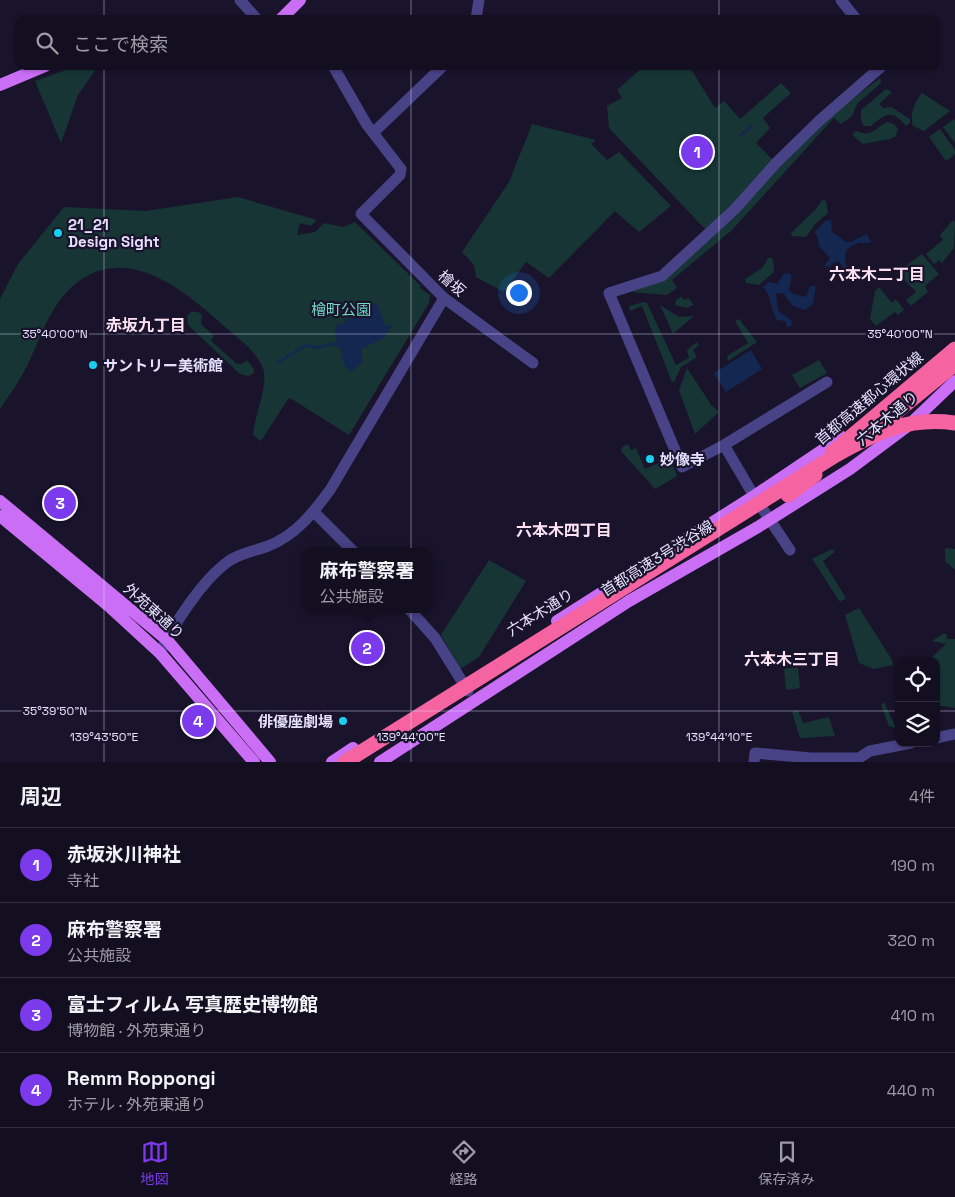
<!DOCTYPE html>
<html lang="ja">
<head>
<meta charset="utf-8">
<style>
	:root { --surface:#130f21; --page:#1c182a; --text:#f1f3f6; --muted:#9d9ca5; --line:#322f3f; --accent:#7c3aed }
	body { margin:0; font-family:"Space Grotesk","Noto Sans JP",sans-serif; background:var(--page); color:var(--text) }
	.controls { position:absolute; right:15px; bottom:15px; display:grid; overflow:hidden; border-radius:10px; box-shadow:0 1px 4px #0004 }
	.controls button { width:45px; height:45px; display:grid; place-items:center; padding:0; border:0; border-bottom:1px solid var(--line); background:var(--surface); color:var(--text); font:25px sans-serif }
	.you { position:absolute; left:518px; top:292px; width:18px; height:18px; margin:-12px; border:4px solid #fff; border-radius:50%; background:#1a73e8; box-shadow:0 0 0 8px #1a73e833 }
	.badge { display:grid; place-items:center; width:32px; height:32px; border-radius:50%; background:var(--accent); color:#fff; font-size:16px; font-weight:700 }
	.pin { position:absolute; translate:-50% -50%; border:2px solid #fff; box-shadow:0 1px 5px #0006 }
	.popup { position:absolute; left:302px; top:548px; width:130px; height:65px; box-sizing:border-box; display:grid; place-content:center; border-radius:10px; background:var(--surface); filter:drop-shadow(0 1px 4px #0005); font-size:16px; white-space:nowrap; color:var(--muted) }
	.popup b { font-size:19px; color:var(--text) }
	.popup::after { content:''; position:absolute; left:50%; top:100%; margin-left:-10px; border:10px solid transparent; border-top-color:var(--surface) }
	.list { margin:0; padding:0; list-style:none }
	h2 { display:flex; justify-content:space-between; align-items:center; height:65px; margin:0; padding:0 20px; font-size:21px }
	h2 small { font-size:16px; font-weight:400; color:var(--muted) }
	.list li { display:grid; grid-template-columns:32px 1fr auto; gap:15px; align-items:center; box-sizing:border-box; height:75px; padding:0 20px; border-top:1px solid var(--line) }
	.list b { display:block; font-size:19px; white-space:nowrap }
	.list p { margin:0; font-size:16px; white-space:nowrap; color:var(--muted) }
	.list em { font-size:16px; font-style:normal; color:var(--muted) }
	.icon { flex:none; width:28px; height:28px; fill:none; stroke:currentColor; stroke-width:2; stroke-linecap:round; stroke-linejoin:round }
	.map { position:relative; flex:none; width:955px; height:762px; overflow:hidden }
	.search { position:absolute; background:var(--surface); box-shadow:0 1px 4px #0004; left:15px; right:15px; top:15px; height:55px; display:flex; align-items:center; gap:12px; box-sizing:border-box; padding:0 18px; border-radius:10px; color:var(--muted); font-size:19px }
	.sheet { height:365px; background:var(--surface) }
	nav { display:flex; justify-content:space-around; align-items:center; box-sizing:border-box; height:70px; border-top:1px solid var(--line); background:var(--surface); font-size:14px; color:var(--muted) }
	nav a { display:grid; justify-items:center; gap:2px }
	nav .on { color:var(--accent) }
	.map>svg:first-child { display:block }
	.green { fill:#173535 }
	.water { fill:#132750 }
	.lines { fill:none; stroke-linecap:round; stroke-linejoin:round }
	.stream { stroke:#132750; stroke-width:2.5 }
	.minor { stroke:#484287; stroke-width:11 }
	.major { stroke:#cb6ef6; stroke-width:12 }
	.highway { stroke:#f563a1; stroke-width:15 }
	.highway-bridge { stroke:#f563a1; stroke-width:15 }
	.ticks { fill:none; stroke:#e5e0fd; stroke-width:1; stroke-opacity:0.45 }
	.poi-dot { fill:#19cff0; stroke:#19142c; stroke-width:2 }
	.labels { text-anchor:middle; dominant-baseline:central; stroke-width:4.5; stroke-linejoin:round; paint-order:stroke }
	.poi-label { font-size:15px; font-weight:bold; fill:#e5e0fd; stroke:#19142c; text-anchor:start }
	.street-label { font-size:15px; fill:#e5e0fd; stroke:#19142c }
	.park-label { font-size:15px; fill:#6fdac5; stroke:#19142c }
	.neighbourhood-label { font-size:16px; font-weight:bold; fill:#fde2f2; stroke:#19142c }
	.ticks-label { font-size:12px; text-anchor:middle; fill:#e5e0fd; stroke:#19142c; stroke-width:4.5; stroke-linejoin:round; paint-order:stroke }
</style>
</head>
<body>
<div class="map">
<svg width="955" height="762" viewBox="0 0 955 762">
	<rect width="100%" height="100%" fill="#19142c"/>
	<path class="green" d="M77,66L96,69L78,95L61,143L35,81Z
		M644,66H689L715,108L724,101L740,119L781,83L791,93L763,118L770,128L756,143L774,161L708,232L609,128L607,106L622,98L617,90Z
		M880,78L881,83L857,104L852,116L841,124L834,118L732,230L672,280L677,288L667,295L632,292L666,277L819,125Z
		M886,89L892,92L879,104L883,108L891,107L910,119V123L906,126C892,109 886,113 871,126H864L861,121V110Z
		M922,93L950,111L924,131L913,126C909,115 915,101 922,93Z
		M954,119L955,121V143L943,127Z
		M887,122L894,124L898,129L896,136L890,139L863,144L852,135L856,131C874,138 874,128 887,122Z
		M532,124L596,140L591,144L607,160L619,152L671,206L639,232L615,211L549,278L526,262L504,292L476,277L474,265L462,252L509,182Z
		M940,129L955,150V154L946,161L929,137Z
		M238,197L317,220L311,226L300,223L297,235L315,232L324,223L343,227L355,222L422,287H419L430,295L429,303L349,435L290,398L288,399L261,441L253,435C254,417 269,384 263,368C256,351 239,339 225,327C187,293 131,244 79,281C47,304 40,345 21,377C15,388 7,398 0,409V299L18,264L64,207L146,211Z
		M822,200L826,201L828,213L816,223L806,237L792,236L791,233L816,209Z
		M953,220L955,222L954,248L942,263L939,260L934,264L926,254L943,240L940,235Z
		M922,254L939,274L925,286L928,292L911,306L906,300L916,292L897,272Z
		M769,257L773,259L774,272L759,285L746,283L745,279L762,268Z
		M879,287L892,303L896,299L904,310L898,315L895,312L876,326L870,319L875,291Z
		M681,297L685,300L688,298L694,305L686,308L675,305L676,300Z
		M644,302L647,303L676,365L689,358L687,350L697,342L699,345L693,350L697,357L681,367L674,382H672L642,306L630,311L629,306Z
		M660,305L679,317L694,316L673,334Z
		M191,312H198L202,315L201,324L214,336L211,341L237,364H242L247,360L254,369L253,374L248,376L240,374L188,325L187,316Z
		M739,319L757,342L728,361L727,356L748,343L735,321Z
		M819,360L827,373L800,388L792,375Z
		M687,368L712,406L719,412L695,434L679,390Z
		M628,444L631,450L636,448L645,469L670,458L677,476L655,489L621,451L622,447Z
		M945,548L955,549V570L945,561Z
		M832,549L835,552L823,561L846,598L840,602L812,559Z
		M489,560L526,581L479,657L460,669L441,635Z
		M859,608L892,660L893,665L874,669L859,663L845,615Z
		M944,633L947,635V639H955V708L936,705V661H928L946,644L932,641Z
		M798,667L800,688L786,690L784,669Z
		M884,702L896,728L889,726L881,705Z
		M798,710L803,723L829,717L835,736L800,738L792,712Z"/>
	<path class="water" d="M831,220L832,232L846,242H851L867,234L872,243C862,242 846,243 845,256C844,265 851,270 846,279L842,278L844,269L839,262L833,263L830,267L824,266L830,258L819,246L818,238L815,232L825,221Z
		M788,273L792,275L789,290L793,294L806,297L810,286H816L813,304L805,310L793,306L783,293L776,294L778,311L791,320L792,325L787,327L785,321L777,320C770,309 772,296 763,287L769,282L777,284L784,274Z
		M367,303L377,304L385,325H391L392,328L389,329L384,338L362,348V362L351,372L344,365L341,349L332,344L337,340L335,330L338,323L342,324L350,318L360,317L367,309Z
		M751,350L762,369L726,392L714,373Z"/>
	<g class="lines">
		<path class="stream" d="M741,135L752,126
			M279,362L306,345L315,348L332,344"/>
		<path class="minor" d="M240,0L257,19
			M841,0L856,19
			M476,19L479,0
			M333,66L367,125L401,169L400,175L361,214L444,298L533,363
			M374,132L443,66
			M827,382L724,445L682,467L609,293L662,276L735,209L776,163L819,121L882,66
			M724,445L754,496L790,550
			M314,512L354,552
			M409,609L435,638L468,691
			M160,653C173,625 203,579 229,561C240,553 255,551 268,546C295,536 313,513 330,490L444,298
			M936,738L955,734
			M754,762L755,753L811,758H859L870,751L911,743"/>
		<path class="major" d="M281,19L300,0
			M0,85L45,66
			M0,501L167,640L270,762
			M0,516L111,608L160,653L254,762
			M557,621L754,496L842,437
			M332,762L353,748
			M380,762L629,601L758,527L850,469L909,425L955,381"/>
		<path class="highway" d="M867,436L955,364
			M833,452L955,349
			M788,495L815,475"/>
		<path class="highway-bridge" d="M345,762L836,455C875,433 909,416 955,423"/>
	</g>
	<path class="ticks" d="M104,0V19M411,0V19M719,0V19M104,66V762M411,66V762M719,66V762M0,334H955M0,711H899M936,711H955"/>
	<g class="poi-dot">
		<circle cx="58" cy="233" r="5"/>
		<circle cx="93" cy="365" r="5"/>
		<circle cx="650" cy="459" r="5"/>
		<circle cx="343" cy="721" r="5"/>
	</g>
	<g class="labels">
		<g class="poi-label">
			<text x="68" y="224">21_21<tspan x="68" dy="17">Design Sight</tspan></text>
			<text x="103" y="365">サントリー美術館</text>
			<text x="660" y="459">妙像寺</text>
			<text x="333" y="721" text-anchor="end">俳優座劇場</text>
		</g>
		<g class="street-label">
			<text transform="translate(452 283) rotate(41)">檜坂</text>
			<text transform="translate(869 398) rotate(-40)">首都高速都心環状線</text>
			<text transform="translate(887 418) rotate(-40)">六本木通り</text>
			<text transform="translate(657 558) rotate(-32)">首都高速3号渋谷線</text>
			<text transform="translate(154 611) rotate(42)">外苑東通り</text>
			<text transform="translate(540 612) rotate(-32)">六本木通り</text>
		</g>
		<g class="park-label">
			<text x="341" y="309">檜町公園</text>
		</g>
		<g class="neighbourhood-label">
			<text x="877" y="274">六本木二丁目</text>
			<text x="146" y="325">赤坂九丁目</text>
			<text x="564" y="530">六本木四丁目</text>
			<text x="792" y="659">六本木三丁目</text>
		</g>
	</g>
	<g class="ticks-label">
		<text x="55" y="338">35°40'00"N</text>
		<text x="900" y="338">35°40'00"N</text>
		<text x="55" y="715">35°39'50"N</text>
		<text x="104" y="741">139°43'50"E</text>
		<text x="411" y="741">139°44'00"E</text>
		<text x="719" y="741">139°44'10"E</text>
	</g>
</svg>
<div class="controls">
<button><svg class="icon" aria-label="locate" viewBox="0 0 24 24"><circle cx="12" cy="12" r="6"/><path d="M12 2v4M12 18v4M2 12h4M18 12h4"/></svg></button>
<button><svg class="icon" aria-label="layers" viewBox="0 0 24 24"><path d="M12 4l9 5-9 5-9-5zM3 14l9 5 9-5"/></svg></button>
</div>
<div class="you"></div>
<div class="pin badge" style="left:697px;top:152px">1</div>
<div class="pin badge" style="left:367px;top:648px">2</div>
<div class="popup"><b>麻布警察署</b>公共施設</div>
<div class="pin badge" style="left:60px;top:503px">3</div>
<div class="pin badge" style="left:198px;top:721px">4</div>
<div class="search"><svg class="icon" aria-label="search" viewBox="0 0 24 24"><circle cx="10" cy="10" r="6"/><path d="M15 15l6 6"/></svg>ここで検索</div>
</div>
<section class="sheet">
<h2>周辺<small>4件</small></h2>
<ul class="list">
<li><span class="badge">1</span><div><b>赤坂氷川神社</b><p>寺社</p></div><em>190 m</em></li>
<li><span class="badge">2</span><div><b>麻布警察署</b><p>公共施設</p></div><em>320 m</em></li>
<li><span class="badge">3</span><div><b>富士フィルム 写真歴史博物館</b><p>博物館 · 外苑東通り</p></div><em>410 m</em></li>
<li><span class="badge">4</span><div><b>Remm Roppongi</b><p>ホテル · 外苑東通り</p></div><em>440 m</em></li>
</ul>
</section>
<nav>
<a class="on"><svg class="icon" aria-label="map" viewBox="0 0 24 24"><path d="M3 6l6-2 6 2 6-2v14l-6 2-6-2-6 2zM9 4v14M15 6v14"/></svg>地図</a>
<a><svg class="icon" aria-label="directions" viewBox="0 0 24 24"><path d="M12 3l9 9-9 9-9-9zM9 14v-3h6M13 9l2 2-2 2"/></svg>経路</a>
<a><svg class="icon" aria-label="saved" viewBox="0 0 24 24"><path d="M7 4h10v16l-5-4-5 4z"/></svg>保存済み</a>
</nav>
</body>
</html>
